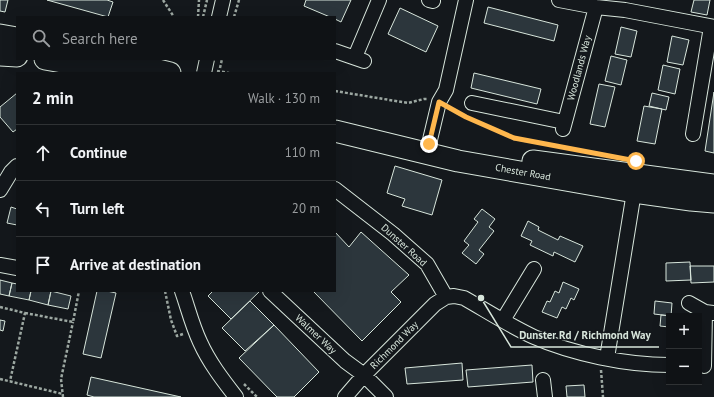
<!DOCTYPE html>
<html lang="en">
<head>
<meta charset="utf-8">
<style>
	:root { --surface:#0f1215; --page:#1d2022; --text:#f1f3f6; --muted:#9b9ea0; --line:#2f3234 }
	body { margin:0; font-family:"PT Sans",sans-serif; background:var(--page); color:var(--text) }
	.controls { position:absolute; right:12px; bottom:12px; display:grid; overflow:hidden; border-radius:0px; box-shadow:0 4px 16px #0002 }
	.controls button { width:36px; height:36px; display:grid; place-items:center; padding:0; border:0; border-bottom:1px solid var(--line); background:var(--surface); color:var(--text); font:20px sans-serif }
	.stop { position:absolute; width:12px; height:12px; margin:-9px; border:3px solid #ffb74d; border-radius:50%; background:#fff }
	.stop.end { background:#ffb74d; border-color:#fff; box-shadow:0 1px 4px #0008 }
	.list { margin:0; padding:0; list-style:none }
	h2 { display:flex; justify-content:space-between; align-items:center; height:52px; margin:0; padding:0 16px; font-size:17px }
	h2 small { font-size:13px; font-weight:400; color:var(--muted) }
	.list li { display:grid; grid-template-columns:26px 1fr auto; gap:12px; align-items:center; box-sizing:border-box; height:56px; padding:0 16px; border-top:1px solid var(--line) }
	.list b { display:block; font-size:15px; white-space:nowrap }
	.list em { font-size:13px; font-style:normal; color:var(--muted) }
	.icon { flex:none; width:22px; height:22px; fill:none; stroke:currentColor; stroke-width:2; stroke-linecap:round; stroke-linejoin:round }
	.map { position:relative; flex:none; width:714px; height:397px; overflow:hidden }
	.search { position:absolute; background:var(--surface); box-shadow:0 4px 16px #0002; left:16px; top:16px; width:320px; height:44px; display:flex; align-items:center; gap:10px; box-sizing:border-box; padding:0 14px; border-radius:0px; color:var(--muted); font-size:15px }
	.panel { position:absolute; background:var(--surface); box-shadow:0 4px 16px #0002; left:16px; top:72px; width:320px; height:220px; border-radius:0px }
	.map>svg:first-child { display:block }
	.building { fill:#2c363c; stroke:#d8e6dc }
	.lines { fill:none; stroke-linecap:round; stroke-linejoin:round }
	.minor-casing { stroke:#d8e6dc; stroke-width:16 }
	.highway-casing { stroke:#d8e6dc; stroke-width:23 }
	.path { stroke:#9da8a2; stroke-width:2.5; stroke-dasharray:3 2; stroke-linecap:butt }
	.minor { stroke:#14181c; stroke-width:14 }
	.highway { stroke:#14181c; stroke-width:21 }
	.minor-bridge-casing { stroke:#d8e6dc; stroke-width:16; stroke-linecap:butt }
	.path-bridge { stroke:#9da8a2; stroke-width:2.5; stroke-dasharray:3 2; stroke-linecap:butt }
	.minor-bridge { stroke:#14181c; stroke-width:14 }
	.route { stroke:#ffb74d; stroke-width:5 }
	.labels { text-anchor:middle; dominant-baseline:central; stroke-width:3; stroke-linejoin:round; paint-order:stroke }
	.street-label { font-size:10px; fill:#d8e6dc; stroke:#14181c }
	.leader { fill:none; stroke:#d8e6dc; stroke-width:1.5 }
	.callout-dot { fill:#d8e6dc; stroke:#14181c; stroke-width:1.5 }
	.callout-label { font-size:11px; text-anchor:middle; font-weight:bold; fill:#d8e6dc; stroke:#14181c; stroke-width:3; stroke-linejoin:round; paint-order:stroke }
</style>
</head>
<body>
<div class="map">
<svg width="714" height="397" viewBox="0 0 714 397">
	<rect width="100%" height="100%" fill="#14181c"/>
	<path class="building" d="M0,0H8L5,12L0,11Z
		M47,0H107L113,2L108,17Z
		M306,0H351L341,22L335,19V17H330L304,6Z
		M694,0H710L707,15L691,12Z
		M488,7L558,25L554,41L484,23Z
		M400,8L438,26L426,52L388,34Z
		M621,27L637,31L631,57L615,54Z
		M672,36L689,40L683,65L667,62Z
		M611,56L627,60L621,85L605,81Z
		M663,65L680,69L675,94L658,90Z
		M474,73L541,89L537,104L471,88Z
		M599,84L615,87L605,127L590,124Z
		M714,92V153L705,151Z
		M17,93V129L13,132L0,117V107Z
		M652,93L669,97L666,110L649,106Z
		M644,106L662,109L655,144L637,141Z
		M395,166L442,180L432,215L402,206L405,199L387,193Z
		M11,207L17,209V225L7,223Z
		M482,209L495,219L489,227L494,231L479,250L484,254L476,264L462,253L469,245L464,241L478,222L474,219Z
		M528,221L539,227L538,230L558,240L560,236L583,246L575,262L554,252L553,256L530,245L532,241L521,236Z
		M335,232L349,247L361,232L409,275L391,292L401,302L362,341L313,291H335Z
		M690,262L691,280L666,281V263Z
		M690,266H714V282L691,283Z
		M0,280L12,283L9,296L0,294Z
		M563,282L579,289L574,300L571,298L566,309L562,307L557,318L542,312L547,301L550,302L555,291L559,293Z
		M12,283L17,284V291H31L29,300L9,296Z
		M31,291H51L48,305L29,300Z
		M51,291L71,296L68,309L48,305Z
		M97,291H107L116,293L101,358L83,354Z
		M213,291H260L231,319L208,296Z
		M250,301L274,325L245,351L222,328Z
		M655,301L672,303L671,316L654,314Z
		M661,315L672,316H669V327L660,326Z
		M0,320L5,321L3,331L0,330Z
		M274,325L319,372L294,397H277L239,358Z
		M462,363L463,380L407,384L405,368Z
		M532,365L533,382L468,387L466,370Z
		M91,377L181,397H94L87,395Z
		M584,385L585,397H567L566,386Z"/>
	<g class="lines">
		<g class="minor-casing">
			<path id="minor" d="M429,0L433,1
				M559,0L596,7L625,10L714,27
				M219,17L223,0
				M335,51L364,61
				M355,57L379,0
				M472,103L564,122
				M563,129L596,7
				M693,134L711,27
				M429,144L439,102L446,90L466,0
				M335,189L393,234L427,264L446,297
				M0,190L11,172L17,166
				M0,265L17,268
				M182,291C188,308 192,325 200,342C209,362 222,379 236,397
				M270,291L345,361L364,375L386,397
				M446,297L454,296L464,298C487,311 510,326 534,337C573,354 626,365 669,365
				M689,303L705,312L714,313
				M503,320L534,269
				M607,358L634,192
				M704,366L705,312
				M543,380L545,397
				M345,397L364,375L435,304L446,297"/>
		</g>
		<g class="highway-casing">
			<path id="highway" d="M0,35L17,38
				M0,55L17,56
				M45,59L96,68L117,73
				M113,59L170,73
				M335,131L458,161L634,192L691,200L714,202
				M533,161L714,185"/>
		</g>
		<path class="path" d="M163,0L174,17
			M198,17L199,0
			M203,17L207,0
			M234,17L239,0
			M217,71L229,73
			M335,91L408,103L424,99H427
			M450,108L466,117L514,139L551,145
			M165,291L171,320L177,336L183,334
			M0,307L25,313L10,381
			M25,313L73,322L79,291
			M601,370L603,397
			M0,379L63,394
			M244,384L257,397
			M63,397L61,379L73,322"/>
		<use href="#minor" class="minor"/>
		<use href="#highway" class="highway"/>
		<g class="minor-bridge-casing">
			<path id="minor-bridge" d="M204,73L207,59"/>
		</g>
		<path class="path-bridge" d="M220,68L222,59"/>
		<use href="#minor-bridge" class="minor-bridge"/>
	</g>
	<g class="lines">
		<path class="route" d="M429,144L439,102L466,117L514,138L636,161"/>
	</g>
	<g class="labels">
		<g class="street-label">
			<text transform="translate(579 68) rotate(-75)">Woodlands Way</text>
			<text transform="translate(523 172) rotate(10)">Chester Road</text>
			<text transform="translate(404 245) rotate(42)">Dunster Road</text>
			<text transform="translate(316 334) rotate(43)">Walmer Way</text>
			<text transform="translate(394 345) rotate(-45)">Richmond Way</text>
		</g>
	</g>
	<path class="leader" d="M481 298L511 347H659"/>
	<circle class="callout-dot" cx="481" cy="298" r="4"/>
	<g class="callout-label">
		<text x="585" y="339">Dunster Rd / Richmond Way</text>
	</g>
</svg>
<div class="controls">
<button>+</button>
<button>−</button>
</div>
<div class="stop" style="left:636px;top:161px"></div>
<div class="stop end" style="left:429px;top:144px"></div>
<div class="search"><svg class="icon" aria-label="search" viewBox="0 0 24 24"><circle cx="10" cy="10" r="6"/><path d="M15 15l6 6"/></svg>Search here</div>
<section class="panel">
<h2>2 min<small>Walk · 130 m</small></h2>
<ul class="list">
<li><svg class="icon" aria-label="ahead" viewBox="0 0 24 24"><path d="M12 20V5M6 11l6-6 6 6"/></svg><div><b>Continue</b></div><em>110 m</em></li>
<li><svg class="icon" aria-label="left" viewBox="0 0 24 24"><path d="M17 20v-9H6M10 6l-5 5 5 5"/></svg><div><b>Turn left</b></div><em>20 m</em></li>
<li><svg class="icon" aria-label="arrive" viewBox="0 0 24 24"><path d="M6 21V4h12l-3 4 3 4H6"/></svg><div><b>Arrive at destination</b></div></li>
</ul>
</section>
</div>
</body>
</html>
